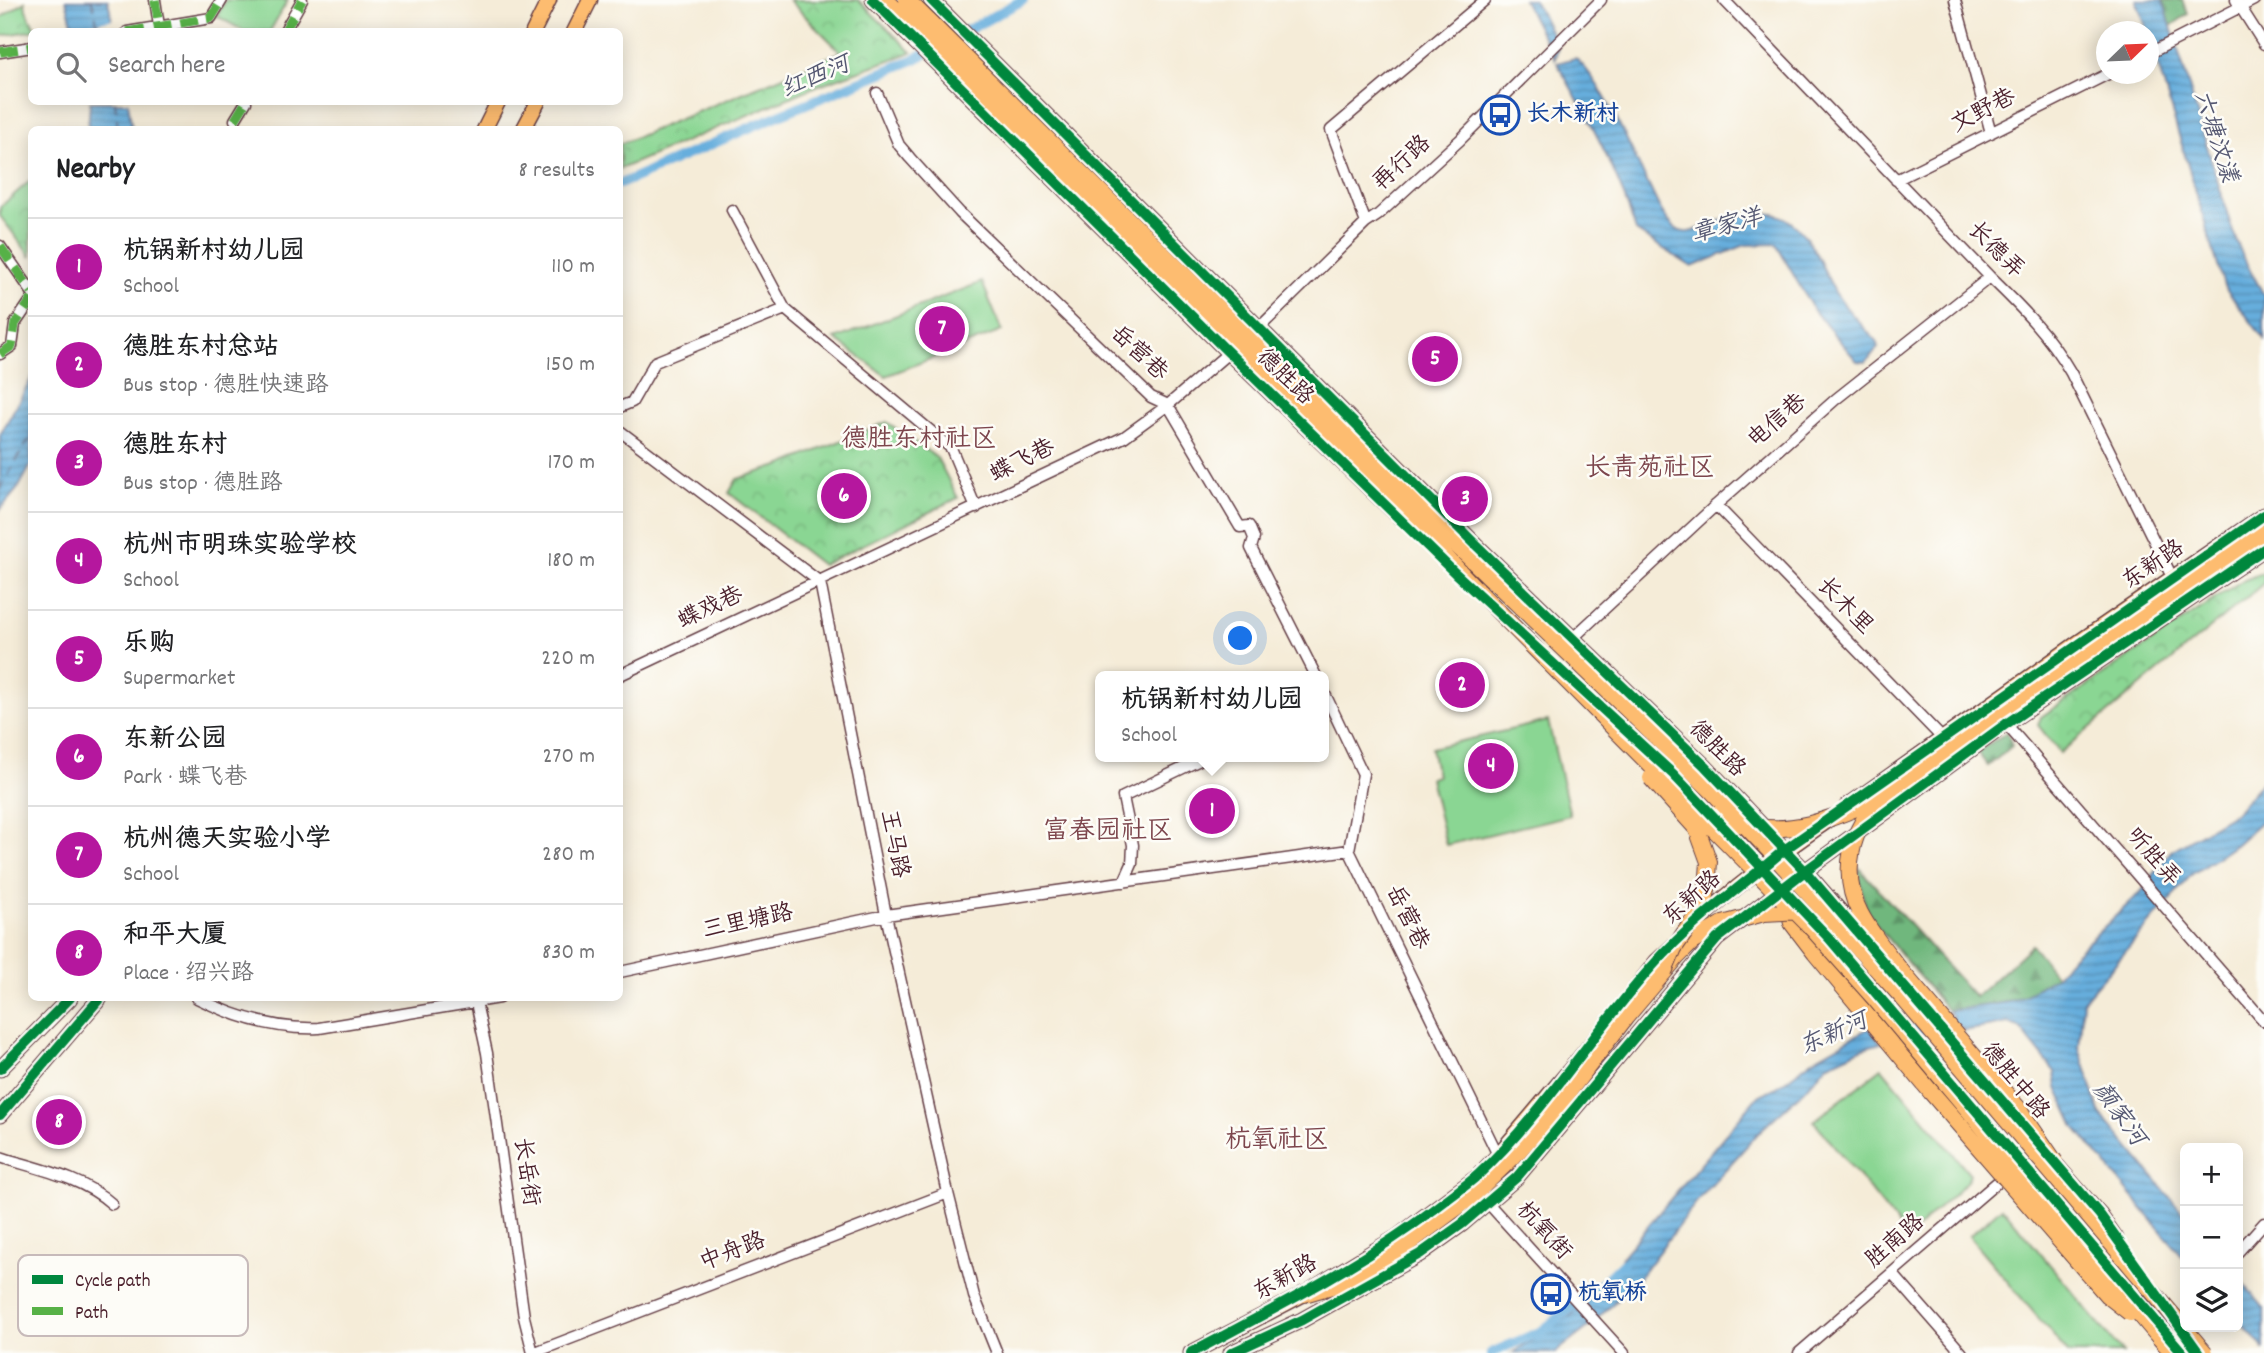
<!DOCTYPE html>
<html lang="en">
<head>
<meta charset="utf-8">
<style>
	:root { --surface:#fff; --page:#f2f2f2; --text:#202124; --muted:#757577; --line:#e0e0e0; --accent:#b5179e }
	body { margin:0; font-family:Dekko,"LXGW WenKai TC",sans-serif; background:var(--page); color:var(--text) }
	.controls { position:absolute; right:21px; bottom:21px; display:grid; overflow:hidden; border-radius:10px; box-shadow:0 4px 18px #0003 }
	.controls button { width:63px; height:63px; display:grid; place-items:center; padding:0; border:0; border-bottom:2px solid var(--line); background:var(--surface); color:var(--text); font:35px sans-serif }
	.compass { position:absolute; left:2096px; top:21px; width:63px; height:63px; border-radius:50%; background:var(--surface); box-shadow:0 4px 18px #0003; rotate:67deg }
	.you { position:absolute; left:1241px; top:639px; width:24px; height:24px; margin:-18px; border:5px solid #fff; border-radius:50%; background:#1a73e8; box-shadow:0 0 0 10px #1a73e833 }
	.badge { display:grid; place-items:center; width:46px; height:46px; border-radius:50%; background:var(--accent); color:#fff; font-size:23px; font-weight:700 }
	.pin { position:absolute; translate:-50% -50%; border:4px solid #fff; box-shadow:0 2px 7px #0006 }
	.popup { position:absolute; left:1095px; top:671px; width:234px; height:91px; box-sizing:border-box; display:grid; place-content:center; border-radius:10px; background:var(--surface); filter:drop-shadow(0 2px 5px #0005); font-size:23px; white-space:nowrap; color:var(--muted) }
	.popup b { font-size:26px; color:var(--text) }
	.popup::after { content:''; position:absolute; left:50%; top:100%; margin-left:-14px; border:14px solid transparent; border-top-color:var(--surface) }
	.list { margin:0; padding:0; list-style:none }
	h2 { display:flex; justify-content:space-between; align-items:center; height:91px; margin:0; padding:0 28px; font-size:30px }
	h2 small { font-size:23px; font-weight:400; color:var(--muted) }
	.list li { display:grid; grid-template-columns:46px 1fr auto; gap:21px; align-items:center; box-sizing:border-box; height:98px; padding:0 28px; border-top:2px solid var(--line) }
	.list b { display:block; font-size:26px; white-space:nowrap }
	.list p { margin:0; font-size:23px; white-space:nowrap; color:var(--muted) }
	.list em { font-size:23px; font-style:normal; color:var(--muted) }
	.icon { flex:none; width:38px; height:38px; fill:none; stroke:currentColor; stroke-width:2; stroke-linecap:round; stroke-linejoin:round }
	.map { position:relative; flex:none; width:2264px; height:1353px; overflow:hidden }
	.search { position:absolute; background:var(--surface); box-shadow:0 4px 18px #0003; left:28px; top:28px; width:595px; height:77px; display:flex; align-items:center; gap:18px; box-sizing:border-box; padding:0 24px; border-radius:10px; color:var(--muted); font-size:26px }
	.panel { position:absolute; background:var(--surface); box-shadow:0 4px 18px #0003; left:28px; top:126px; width:595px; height:875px; border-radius:10px }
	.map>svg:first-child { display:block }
	.green { fill:#8ad693; stroke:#6a7a5f; stroke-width:2 }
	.forest { fill:url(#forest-firs); stroke:#5c6b54; stroke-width:2 }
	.park { fill:url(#park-crowns); stroke:#6a7a5f; stroke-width:2 }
	.water { fill:url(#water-rules); stroke:#586684; stroke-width:2 }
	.pier { fill:#f5ecd8 }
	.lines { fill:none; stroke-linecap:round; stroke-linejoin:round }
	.canal { stroke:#66aedd; stroke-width:10 }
	.ferry { stroke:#555872; stroke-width:2; stroke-dasharray:9 7; stroke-linecap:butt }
	.minor-casing { stroke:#643e45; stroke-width:13 }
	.major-casing { stroke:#643e45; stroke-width:17 }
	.highway-casing { stroke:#643e45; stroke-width:18 }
	.minor { stroke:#fff; stroke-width:10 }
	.major { stroke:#fdbc6f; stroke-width:14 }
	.highway { stroke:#fdbc6f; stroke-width:16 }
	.highway-bridge-casing { stroke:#643e45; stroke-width:18; stroke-linecap:butt }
	.highway-bridge { stroke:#fdbc6f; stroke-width:16 }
	.quiet { stroke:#57b146; stroke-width:9; stroke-dasharray:18 9; stroke-linecap:butt }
	.cycleway-casing { stroke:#fdfcf7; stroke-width:15 }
	.cycleway { stroke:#00873e; stroke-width:10 }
	.labels { text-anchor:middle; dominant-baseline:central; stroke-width:5; stroke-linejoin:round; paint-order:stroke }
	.street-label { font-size:23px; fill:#4a1f2b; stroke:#fdfcf7 }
	.transit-label { font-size:23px; font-weight:bold; fill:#164399; stroke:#fdfcf7; text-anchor:start }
	.water-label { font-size:24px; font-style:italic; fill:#555872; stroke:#fdfcf7 }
	.quarter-label { font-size:26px; fill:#7d464d; stroke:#fdfcf7 }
	.key { fill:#fdfcf7; stroke:#c7baba; stroke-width:2 }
	.key-label { font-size:19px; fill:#4a1f2b }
</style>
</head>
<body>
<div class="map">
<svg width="2264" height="1353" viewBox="0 0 2264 1353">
	<defs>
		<pattern id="forest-firs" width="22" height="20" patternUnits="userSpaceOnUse" patternTransform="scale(1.75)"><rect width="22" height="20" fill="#6fb77d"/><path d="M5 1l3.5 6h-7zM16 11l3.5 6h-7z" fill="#5d9467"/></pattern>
		<pattern id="park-crowns" width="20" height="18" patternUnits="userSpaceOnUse" patternTransform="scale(1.75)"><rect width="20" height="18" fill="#8ad693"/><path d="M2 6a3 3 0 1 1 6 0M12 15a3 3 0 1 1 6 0" fill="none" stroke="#79b77f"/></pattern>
		<pattern id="water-rules" width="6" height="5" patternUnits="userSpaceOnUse" patternTransform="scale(1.75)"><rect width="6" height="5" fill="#66aedd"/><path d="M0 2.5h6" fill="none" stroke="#568db3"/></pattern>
	</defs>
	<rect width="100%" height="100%" fill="#fdfcf7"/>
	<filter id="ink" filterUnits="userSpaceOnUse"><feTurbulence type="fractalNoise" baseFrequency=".0143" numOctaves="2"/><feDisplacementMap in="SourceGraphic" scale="14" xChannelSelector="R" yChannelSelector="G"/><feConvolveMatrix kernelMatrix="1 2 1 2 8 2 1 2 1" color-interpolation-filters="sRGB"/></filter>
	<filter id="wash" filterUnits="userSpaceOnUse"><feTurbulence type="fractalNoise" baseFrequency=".00686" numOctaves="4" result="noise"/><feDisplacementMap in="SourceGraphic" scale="28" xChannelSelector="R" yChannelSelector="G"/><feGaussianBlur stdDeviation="1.57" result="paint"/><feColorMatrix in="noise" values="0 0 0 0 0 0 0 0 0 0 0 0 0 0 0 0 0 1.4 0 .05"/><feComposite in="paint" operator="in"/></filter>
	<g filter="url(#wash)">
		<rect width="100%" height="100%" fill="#f5ecd8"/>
		<path class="green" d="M226,0H288L270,31H244L217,16Z
			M982,282L1002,331L886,376L835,339Z
			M1548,721L1570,815L1446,845L1430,778L1437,776L1431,748Z
			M1882,1068L1970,1174L1967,1181L1908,1237L1814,1121Z
			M2002,1207L2123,1353H2068L1969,1236Z"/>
		<path class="forest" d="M2162,0H2182L2188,14L2171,26Z
			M2007,732L2012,746L1988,766L1977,752Z
			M1858,867L1975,997L2032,945L2056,976L2023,997L2008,1002L1948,1011L1877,926L1867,909L1862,893Z"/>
		<path class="park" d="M789,0H858L912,52L819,85L620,169V144L841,52Z
			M25,2L26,10L36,30L0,36V18Z
			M31,180V257L0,216V207Z
			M887,422L937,458L958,498L822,565L729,493L737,479L782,465Z
			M2264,572V583L2060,753L2038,725L2041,717L2240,582Z"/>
		<path class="water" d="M66,0H108L114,31H74Z
			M1523,0H1534L1558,46L1555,59Z
			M2136,0H2162L2166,10L2231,226L2243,257L2264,295V339L2224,286L2148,32Z
			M1575,58C1601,78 1633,154 1649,186C1656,200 1662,216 1674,227C1687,239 1700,227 1713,223C1732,217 1767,207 1785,218C1812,234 1821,267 1835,292C1846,310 1863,326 1876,341L1878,347L1866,362L1857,361L1814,311L1776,244L1745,245L1692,267L1636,231C1618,171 1588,117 1557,63Z
			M90,102H128L132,129H88Z
			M31,379V465L19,487L0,510V435Z
			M2264,780V819L2235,845L2191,875L2083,1001L2079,1048L2100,1113L2185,1215V1260L2075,1127L2057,1088L2055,1072L2019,1027L2008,1023L1965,1031L1948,1011L2008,1002L2023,997L2056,976L2067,962L2141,892L2171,851L2235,813Z
			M1869,1028L1881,1043L1863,1048L1827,1065L1805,1090L1761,1130L1698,1200L1638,1279L1591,1325L1555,1353H1512L1574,1313L1610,1282L1623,1255L1758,1096L1777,1087L1811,1061Z
			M2238,1277L2264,1308V1349L2238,1320Z"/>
		<path class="pier" d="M116,19L118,32H70L69,27Z"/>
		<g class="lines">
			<path class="canal" d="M620,184L779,115L913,60L1023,0
				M1900,1033L1971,1020
				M1491,1353L1542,1331L1599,1286L1623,1263"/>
			<path class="ferry" d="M92,0L99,32
				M115,102L118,130
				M0,489L32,434"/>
		</g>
	</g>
	<g filter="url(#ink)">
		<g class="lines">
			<g class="minor-casing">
				<path id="minor" d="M155,0L159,26
					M1724,0L1990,277C2021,307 2049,335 2071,373L2173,579
					M1955,0L1991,133
					M2236,0L2264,44
					M127,32L211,18L222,0
					M284,32L302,0
					M0,52L32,47
					M2148,54L2254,0
					M877,93L899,145L910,158L960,213L1151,397L1168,405L1240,527L1249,526L1254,538L1251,548L1316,676
					M235,120L246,102
					M1896,180L2108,74
					M732,210L785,309L951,448L976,508
					M1366,223L1331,130L1485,0
					M0,246L32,292
					M1255,332L1366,223L1378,215L1460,140L1601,0
					M0,354L12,346L15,324L32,299
					M620,407L632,402L655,362L785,309
					M620,431L820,582L886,915L948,1193L974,1296L997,1353
					M1716,505L1943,739
					M1573,638L1716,505L1836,399L1990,277
					M620,675L1124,437L1168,405L1234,348
					M1324,692L1363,774L1349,850L1498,1155
					M2006,724L2264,1021
					M1124,882L1132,864L1133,845L1123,797L1206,757
					M620,972L886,915L1349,850
					M197,998C235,1017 276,1030 319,1028L499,998
					M475,998L487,1053L524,1317L533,1353
					M0,1157C38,1169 82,1177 112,1204
					M1487,1202L1624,1353
					M2238,1252L2264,1223
					M1892,1273L1962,1353
					M533,1353L948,1193
					M1799,1353L2008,1173"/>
			</g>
			<g class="major-casing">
				<path id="major" d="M873,0L1228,352L1400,518
					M931,0L1477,546L1705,766L1805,871L1894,973
					M533,32L549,0
					M574,32L590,0
					M484,130L498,102
					M523,130L538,102
					M1627,731L1673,774L1760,865
					M1846,807L2079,642L2264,515
					M1697,923C1737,884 1782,853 1827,821
					M0,1069L70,998
					M0,1115L100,998
					M2047,1154L2100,1215L2116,1238
					M2136,1298L2183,1353
					M1191,1353L1304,1294L1397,1237L1477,1177L1498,1155L1569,1071L1656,962L1675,944
					M1231,1353L1302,1320L1420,1254L1462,1224L1517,1177L1717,939L1805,871L2006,724L2264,549"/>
			</g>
			<g class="highway-casing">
				<path id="highway" d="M1785,898L1792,923L1815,953L1931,1092
					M1901,971L2018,1108
					M1304,1294L1338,1284L1372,1270L1471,1197L1513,1157L1553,1112L1626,1017L1677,957L1692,942L1723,924
					M2159,1337L2173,1353"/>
			</g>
			<use href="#minor" class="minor"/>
			<use href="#major" class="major"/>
			<use href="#highway" class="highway"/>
			<g class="highway-bridge-casing">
				<path id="highway-bridge" d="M886,0L1361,467L1474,587L1809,925L1876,1000L2159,1337
					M907,0L1444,533L1709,788L1768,849L1903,998L2205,1353
					M1651,778L1697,829L1709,862L1707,890L1704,905L1674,948L1664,972
					M1882,799C1850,827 1840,874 1860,913C1871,934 1887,953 1901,971
					M1703,809C1736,828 1772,833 1810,824C1890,804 1962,743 2028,696C2106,641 2185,587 2264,533
					M1723,924L1764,913L1801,911
					M1931,1092L2107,1295L2130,1313
					M2018,1108L2055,1162"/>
			</g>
			<use href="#highway-bridge" class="highway-bridge"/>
			<path class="quiet" d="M155,0L159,26
				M127,32L211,18L222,0
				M284,32L302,0
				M0,52L32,47
				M235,120L246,102
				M0,246L32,292
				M0,354L12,346L15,324L32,299"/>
			<g class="cycleway-casing">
				<path id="cycleway" d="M873,0L1228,352L1455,573L1673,774L1829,938L2183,1353
					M931,0L1477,546L1705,766L1805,871L2100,1215L2199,1353
					M0,1069L70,998
					M0,1115L100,998
					M1191,1353C1274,1309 1358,1267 1433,1210C1448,1198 1465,1187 1479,1174C1546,1111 1594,1030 1656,962C1694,920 1741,887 1784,850L2264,515
					M1231,1353L1302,1320L1420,1254L1462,1224L1517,1177L1717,939L1805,871L2006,724L2264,549"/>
			</g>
			<use href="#cycleway" class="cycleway"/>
		</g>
	</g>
	<defs>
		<g id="bus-ring" transform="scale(2.0125)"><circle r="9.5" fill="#fdfcf7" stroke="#1a4fb4" stroke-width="1.5"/><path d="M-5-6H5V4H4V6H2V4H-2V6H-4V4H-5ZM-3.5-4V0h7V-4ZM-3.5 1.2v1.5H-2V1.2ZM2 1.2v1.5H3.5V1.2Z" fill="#1a4fb4"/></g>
	</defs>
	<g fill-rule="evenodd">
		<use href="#bus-ring" x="1500" y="115"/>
		<use href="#bus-ring" x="1551" y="1294"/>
	</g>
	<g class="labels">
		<g class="street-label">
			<text transform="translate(1984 112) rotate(-27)">文野巷</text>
			<text transform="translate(1403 164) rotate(-43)">再行路</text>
			<text transform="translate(1995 251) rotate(45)">长德弄</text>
			<text transform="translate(1138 354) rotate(43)">岳营巷</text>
			<text transform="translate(1284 378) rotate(44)">德胜路</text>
			<text transform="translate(1778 422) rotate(-41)">电信巷</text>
			<text transform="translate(1023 462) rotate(-26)">蝶飞巷</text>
			<text transform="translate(2154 566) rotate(-34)">东新路</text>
			<text transform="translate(1844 607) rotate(46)">长木里</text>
			<text transform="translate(711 609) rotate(-25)">蝶戏巷</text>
			<text transform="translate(1716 750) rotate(45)">德胜路</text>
			<text transform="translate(893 844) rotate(79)">王马路</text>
			<text transform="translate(2152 858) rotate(49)">听胜弄</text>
			<text transform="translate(1693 899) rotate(-42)">东新路</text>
			<text transform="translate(1406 918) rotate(64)">岳营巷</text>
			<text transform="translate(748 923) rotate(-12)">三里塘路</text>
			<text transform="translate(2014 1082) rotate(50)">德胜中路</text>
			<text transform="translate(525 1172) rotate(82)">长岳街</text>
			<text transform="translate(1543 1232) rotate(47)">杭氧街</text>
			<text transform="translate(1896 1242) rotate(-41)">胜南路</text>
			<text transform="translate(733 1253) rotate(-21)">中舟路</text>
			<text transform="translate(1286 1279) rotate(-29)">东新路</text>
		</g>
		<g class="transit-label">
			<text x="1527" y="115">长木新村</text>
			<text x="1578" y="1294">杭氧桥</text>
		</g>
		<g class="water-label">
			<text transform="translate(816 78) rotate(-23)">红西河</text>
			<text transform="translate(2214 137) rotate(72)">六塘汶漾</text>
			<text transform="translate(1727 227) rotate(-15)">章家洋</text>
			<text transform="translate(1834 1035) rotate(-24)">东新河</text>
			<text transform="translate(2118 1115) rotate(54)">颜家河</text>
		</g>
		<g class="quarter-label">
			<text x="919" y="440">德胜东村社区</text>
			<text x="1650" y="469">长青苑社区</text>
			<text x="1108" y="832">富春园社区</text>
			<text x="1277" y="1141">杭氧社区</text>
		</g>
	</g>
	<rect x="18" y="1255" width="230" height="81" rx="10" class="key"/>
	<rect x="32" y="1275" width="31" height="9" fill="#00873e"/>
	<rect x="32" y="1307" width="31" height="8" fill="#57b146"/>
	<g class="key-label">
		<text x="75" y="1286">Cycle path</text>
		<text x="75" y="1318">Path</text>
	</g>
</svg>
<div class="controls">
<button>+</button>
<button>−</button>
<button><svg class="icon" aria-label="layers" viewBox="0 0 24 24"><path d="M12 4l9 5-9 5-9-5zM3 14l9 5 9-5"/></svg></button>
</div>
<svg class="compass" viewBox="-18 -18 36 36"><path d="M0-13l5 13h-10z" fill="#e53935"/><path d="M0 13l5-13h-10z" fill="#757577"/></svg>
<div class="you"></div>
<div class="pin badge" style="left:1212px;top:811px">1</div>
<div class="popup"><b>杭锅新村幼儿园</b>School</div>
<div class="pin badge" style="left:1462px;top:685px">2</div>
<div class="pin badge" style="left:1465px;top:499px">3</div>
<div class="pin badge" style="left:1491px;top:766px">4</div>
<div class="pin badge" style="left:1435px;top:359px">5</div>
<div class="pin badge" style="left:844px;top:496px">6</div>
<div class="pin badge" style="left:942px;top:329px">7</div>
<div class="pin badge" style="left:59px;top:1122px">8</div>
<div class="search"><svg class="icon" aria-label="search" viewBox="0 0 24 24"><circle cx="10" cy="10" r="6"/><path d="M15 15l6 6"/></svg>Search here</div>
<section class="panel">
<h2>Nearby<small>8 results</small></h2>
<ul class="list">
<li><span class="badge">1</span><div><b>杭锅新村幼儿园</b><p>School</p></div><em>110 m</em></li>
<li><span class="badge">2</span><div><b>德胜东村总站</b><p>Bus stop · 德胜快速路</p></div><em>150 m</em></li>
<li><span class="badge">3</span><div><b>德胜东村</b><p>Bus stop · 德胜路</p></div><em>170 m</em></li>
<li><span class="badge">4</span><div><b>杭州市明珠实验学校</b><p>School</p></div><em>180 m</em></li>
<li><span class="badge">5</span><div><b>乐购</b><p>Supermarket</p></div><em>220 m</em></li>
<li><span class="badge">6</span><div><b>东新公园</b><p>Park · 蝶飞巷</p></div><em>270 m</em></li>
<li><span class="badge">7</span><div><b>杭州德天实验小学</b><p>School</p></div><em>280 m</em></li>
<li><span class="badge">8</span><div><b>和平大厦</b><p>Place · 绍兴路</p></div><em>830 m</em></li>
</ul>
</section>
</div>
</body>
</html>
